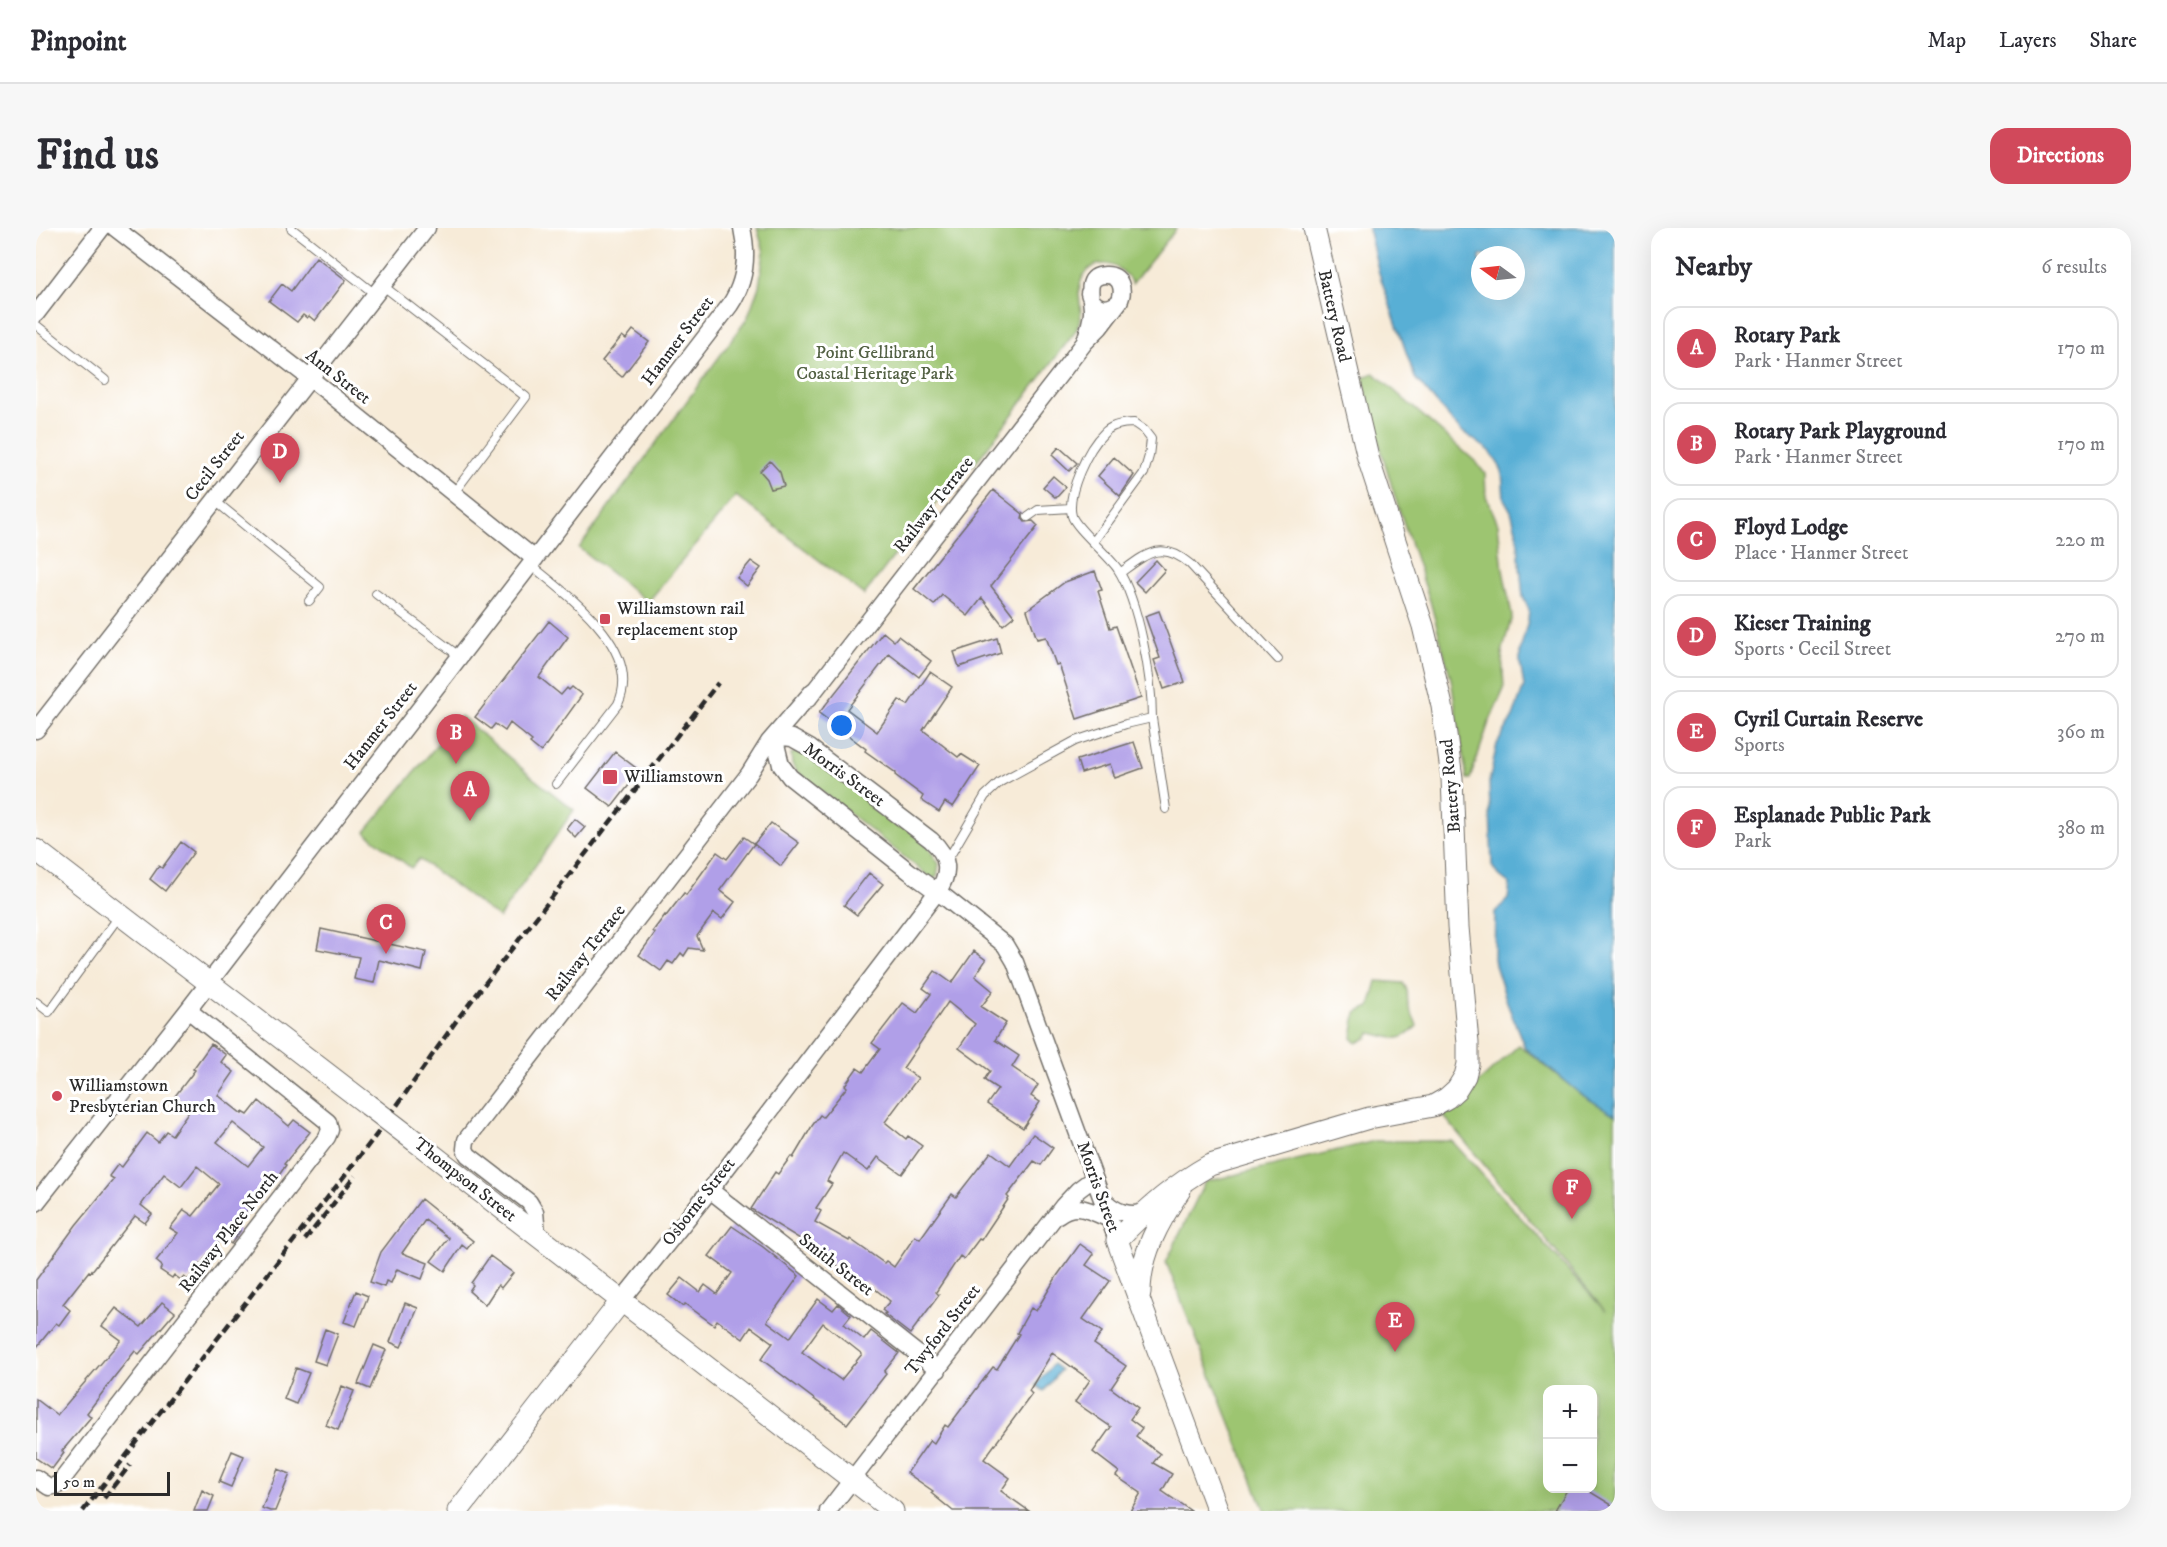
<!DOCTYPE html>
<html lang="en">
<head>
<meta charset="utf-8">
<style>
	:root { --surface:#fff; --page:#f7f7f7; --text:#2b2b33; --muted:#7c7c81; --line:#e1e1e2; --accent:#d1495b }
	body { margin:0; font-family:"IM FELL DW Pica",serif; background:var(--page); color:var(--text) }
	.controls { position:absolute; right:18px; bottom:18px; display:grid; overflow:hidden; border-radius:12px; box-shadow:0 6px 24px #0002 }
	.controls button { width:54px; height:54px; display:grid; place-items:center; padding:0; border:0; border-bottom:2px solid var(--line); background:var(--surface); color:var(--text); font:30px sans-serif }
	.compass { position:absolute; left:1435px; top:18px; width:54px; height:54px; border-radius:50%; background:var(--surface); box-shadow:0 6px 24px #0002; rotate:285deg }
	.scale { position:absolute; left:18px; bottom:15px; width:116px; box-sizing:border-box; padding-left:6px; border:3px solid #2b2b2b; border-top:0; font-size:16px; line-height:21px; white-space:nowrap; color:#2b2b2b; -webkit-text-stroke:4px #fff; paint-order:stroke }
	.you { position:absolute; left:806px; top:498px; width:21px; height:21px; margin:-15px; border:4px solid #fff; border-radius:50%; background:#1a73e8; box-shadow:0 0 0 9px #1a73e833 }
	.badge { display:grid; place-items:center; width:39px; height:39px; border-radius:50%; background:var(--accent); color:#fff; font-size:20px; font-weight:700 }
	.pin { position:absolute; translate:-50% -50px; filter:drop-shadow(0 2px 3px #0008) }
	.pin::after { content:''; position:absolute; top:32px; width:21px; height:18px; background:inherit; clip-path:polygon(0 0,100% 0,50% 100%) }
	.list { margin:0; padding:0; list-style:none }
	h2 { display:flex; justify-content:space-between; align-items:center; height:78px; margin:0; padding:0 24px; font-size:26px }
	h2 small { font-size:20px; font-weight:400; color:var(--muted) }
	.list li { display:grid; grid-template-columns:39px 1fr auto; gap:18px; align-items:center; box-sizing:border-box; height:84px; margin:0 12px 12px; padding:0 12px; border:2px solid var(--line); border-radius:18px }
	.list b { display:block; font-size:22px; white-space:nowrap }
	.list p { margin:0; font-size:20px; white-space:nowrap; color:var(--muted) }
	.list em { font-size:20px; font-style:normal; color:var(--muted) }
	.map { position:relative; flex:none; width:1579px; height:1283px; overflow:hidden; border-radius:18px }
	header { display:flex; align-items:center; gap:36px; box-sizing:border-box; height:84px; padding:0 30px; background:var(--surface); border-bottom:2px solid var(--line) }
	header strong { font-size:28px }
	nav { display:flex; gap:33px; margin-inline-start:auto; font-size:21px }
	.intro { display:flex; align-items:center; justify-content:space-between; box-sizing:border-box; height:144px; padding:0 36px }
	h1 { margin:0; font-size:42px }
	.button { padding:15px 27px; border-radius:18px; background:var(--accent); color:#fff; font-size:21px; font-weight:700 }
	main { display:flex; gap:36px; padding:0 36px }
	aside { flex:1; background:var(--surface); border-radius:18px; box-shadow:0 6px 24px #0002 }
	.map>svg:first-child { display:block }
	.green { fill:#9dc571; stroke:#64784e; stroke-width:1.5; fill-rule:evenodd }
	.water { fill:#58afd5; stroke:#426d80; stroke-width:1.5; fill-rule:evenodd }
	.building { fill:#b09fe8; fill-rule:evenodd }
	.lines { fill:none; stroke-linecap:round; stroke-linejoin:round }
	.service-casing { stroke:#726e68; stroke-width:10 }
	.minor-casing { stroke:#726e68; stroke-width:19 }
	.tertiary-casing { stroke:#726e68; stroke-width:23 }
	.service { stroke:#fff; stroke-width:8 }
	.minor { stroke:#fff; stroke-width:16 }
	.tertiary { stroke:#fff; stroke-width:21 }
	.rail { stroke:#2b2b2b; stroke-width:4.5; stroke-dasharray:9 4.5; stroke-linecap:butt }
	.tertiary-bridge-casing { stroke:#726e68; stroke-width:23; stroke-linecap:butt }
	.tertiary-bridge { stroke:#fff; stroke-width:21 }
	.poi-dot { fill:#d1495b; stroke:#fff; stroke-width:2 }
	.labels { text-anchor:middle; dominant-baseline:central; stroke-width:6; stroke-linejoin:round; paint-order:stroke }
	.street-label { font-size:18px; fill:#2b2b2b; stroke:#fff }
	.park-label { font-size:18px; fill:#536144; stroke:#fff }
	.poi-label { font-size:18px; fill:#2b2b2b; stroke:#fff; text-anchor:start }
</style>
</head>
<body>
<header>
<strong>Pinpoint</strong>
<nav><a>Map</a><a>Layers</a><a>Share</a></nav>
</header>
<div class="intro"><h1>Find us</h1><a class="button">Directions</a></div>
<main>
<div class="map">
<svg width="1579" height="1283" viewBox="0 0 1579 1283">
	<rect width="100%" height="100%" fill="#fff"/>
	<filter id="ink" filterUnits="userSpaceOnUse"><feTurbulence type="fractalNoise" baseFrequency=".0167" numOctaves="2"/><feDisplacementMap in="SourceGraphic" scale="12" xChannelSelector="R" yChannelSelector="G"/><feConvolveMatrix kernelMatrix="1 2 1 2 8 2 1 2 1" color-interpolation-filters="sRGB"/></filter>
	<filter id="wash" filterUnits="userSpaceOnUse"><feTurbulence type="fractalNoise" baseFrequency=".008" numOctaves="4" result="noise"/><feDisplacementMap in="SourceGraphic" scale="24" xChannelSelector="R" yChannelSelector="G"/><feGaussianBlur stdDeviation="1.35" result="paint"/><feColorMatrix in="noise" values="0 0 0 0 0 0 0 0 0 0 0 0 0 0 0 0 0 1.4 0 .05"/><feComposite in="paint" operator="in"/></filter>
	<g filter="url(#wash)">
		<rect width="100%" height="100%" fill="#f7ebd8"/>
		<path class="green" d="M721,0H1141L1096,56C1086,34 1055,26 1045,53C1038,71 1052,81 1039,104L938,237L930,235L828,367L700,268L612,374L543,320L711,91L723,58L728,24Z
			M1338,145L1441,235L1449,246L1450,268L1462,296L1467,342L1476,388L1466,425L1468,461L1452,497L1434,551H1431L1415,451L1394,373L1359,269L1337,195L1327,149Z
			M425,488L497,550L538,582L463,690L383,631L375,640L329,604Z
			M762,523L768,524L888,613L903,636L901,649L896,651L760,543L756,536L755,526Z
			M1341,753L1367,755C1375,766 1369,769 1373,779C1375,786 1379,790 1381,798C1365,816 1356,810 1335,805L1331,810L1321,815L1316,810L1320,785L1334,779Z
			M1483,817L1543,865L1579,887V1283H1229L1130,1034L1169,954L1339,913H1416L1569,1083L1407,887ZM1512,1162H1556V1260H1512Z"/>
		<path class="water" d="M1332,0H1579V887L1543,865L1489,820L1473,780L1459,737L1458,730L1459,684L1472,671L1474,656L1461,646L1456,638L1453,554L1461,516L1477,489L1488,458L1484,435V423L1492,392L1493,382L1487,369L1481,306L1475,283L1468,271L1466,243L1463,237L1454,223L1424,202L1379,150L1343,45ZM1444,27H1480V63H1444Z
			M1017,1136L1024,1142L1008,1163L1000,1157Z"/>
		<g id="blocks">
			<path class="building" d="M280,29L310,52L279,93L273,88L271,90L267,87L261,94L233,73L246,56L255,63Z
				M597,102L613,114L586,149L566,133L586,108L590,111Z
				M1023,219L1041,235L1033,243L1016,227Z
				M1078,229L1098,247L1084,268L1062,248Z
				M734,233L744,244L748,258L735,261L731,251L724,243Z
				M1017,248L1030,259L1020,270L1007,259Z
				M957,262L987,286L986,290L989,294L997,293L1002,298L955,358L978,388L967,397L946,370L932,388L906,367L898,377L878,361Z
				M1120,332L1129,342L1109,364L1099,354Z
				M715,333L725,340L711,358L701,350Z
				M1059,343L1066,362L1062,363L1074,400L1080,398L1105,470L1041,491L1023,436L1020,437L1010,409L1001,411L991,382L1029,354Z
				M1123,383L1149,454L1128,461L1118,432L1124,430L1109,388Z
				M513,393L532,409L503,449L525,467L531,460L533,462L536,459L546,467L505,524L494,515L496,513L474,495L469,503L459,496L455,501L439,489Z
				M847,404L858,413L862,408L895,433L883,449L853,426L811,481L841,504L863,472L872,477L894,444L916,459L887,502L922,529L925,526L944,538L917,579L909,574L903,584L885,572L887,568L859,547L860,545L829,523L830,521L783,485Z
				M961,410L965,425L923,439L918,424Z
				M1098,514L1107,540L1079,550L1074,536L1045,545L1041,532Z
				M579,524L604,543L576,579L551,560Z
				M539,591L549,599L540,610L531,601Z
				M735,595L763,615L745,638L718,616Z
				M708,609L718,616L684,662L699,674L686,691L678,685L661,708L667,722L653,720L648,728L645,725L637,736L632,733L625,743L603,727L619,705L617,703L629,687L630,688L648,665L650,667L681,624L691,631Z
				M145,614L158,624L129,663L114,651L123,638L126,640Z
				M833,645L847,656L821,687L808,677Z
				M285,701L390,724L386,743L343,732L338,755L318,751L323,729L281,721Z
				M938,723L950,732L939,748L957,763L945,779L970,795L959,812L983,828L976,839L1002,857L995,868L1004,874L987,900L951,876L962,861L948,852L954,843L923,820L939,796L912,774L867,840L882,850L849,894L870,911L872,908L886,918L866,946L842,929L832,943L807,925L791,953L796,956L780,980L785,983L779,994L813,1013L814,1011L848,1035L850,1033L858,1039L879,1008L884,1011L916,966L920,969L955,924L974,938L997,906L1017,920L1005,937L998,933L971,968L973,970L945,1012L943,1011L928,1031L924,1028L900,1064L903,1067L874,1106L848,1086L850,1085L846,1082L854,1073L829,1053L826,1057L797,1034L795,1036L776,1025L779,1020L715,981L739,944L742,946L755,928L757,930L776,898L784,887L787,889L811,859L809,857L821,840L827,844L844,821L836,815L867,775L881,785L895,766L887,760L899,743L916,755Z
				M175,816L190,827L185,834L198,844L182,867L206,886L207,884L212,887L223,873L253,898L258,892L274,904L248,936L250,937L239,953L237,951L218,976L217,975L199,999L204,1003L195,1016L187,1009L152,1052L148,1049L145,1052L138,1047L136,1050L124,1042L126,1038L120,1033L142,1005L134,1000L148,982L157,988L183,956L161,938L145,959L128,946L105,977L116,986L109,995L99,988L55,1044L53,1043L27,1076L34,1082L23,1097L20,1095L0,1120V1052L40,997L78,951L73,948L82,936L86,939L111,905L122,914L130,903L136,907L155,880L139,868L159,842L157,841ZM197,895L227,919L212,938L181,914Z
				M385,971L437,1013L431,1021L426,1017L409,1043L395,1033L413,1010L389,992L366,1025L392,1035L386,1051L361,1041L355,1055L350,1053L348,1059L334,1054L345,1024Z
				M696,998L727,1019L763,1048L731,1093L754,1110L782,1071L797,1082L802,1076L815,1087L808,1096L828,1112L835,1103L863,1125L848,1144L850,1146L811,1196L725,1131L737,1115L715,1099L707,1111L681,1092L678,1097L649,1076L646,1078L632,1067L646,1050L664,1064L669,1057L681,1066L696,1045L673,1028ZM787,1095L826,1126L805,1152L766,1124Z
				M1044,1016L1058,1026L1050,1037L1074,1053L1047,1091L1066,1104L1058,1116L1090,1138L1075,1160L1102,1180L1094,1191L1106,1200L1100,1208L1124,1226L1117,1235L1136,1246L1126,1263L1155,1283H1094L1105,1265L1080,1248L1083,1244L1057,1224L1075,1199L1039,1174L1054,1152L1016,1125L993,1163L996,1166L948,1231L974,1250L965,1263L993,1283H917L895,1265L897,1263L871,1245L894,1212L898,1215L909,1197L912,1199L957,1139L961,1141L983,1106L981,1105L995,1080L1000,1083L1021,1048Z
				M454,1028L477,1045L465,1060L462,1057L449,1077L433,1063L437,1057L435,1055Z
				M320,1063L332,1068L320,1098L308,1094Z
				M126,1074L139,1084L103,1126L99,1123L79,1148L51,1185L55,1189L26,1223L28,1225L16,1241L0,1230V1171L21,1187L85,1112L66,1098L80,1080L105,1099Z
				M369,1075L382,1080L365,1119L354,1114Z
				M289,1101L302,1106L290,1137L278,1133Z
				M338,1117L350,1122L334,1161L322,1156Z
				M260,1140L273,1145L260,1176L248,1171Z
				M306,1158L318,1163L302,1202L290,1197Z
				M196,1223L208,1228L195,1259L183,1254Z
				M242,1241L254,1246L239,1283H234L226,1280Z
				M1532,1260H1548L1579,1279V1283H1519Z
				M166,1262L178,1268L172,1283H158Z"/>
		</g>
	</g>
	<g filter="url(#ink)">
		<use href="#blocks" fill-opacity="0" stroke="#726e68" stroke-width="1.5"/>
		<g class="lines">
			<g class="service-casing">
				<path id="service" d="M255,0L339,66
					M346,57L490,169L417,266
					M0,97L69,152
					M178,272L284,359L273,373
					M992,289L1002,282L1035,280
					M495,337C530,366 608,421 582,476L520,556
					M1084,345C1109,327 1125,311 1154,336L1242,431
					M340,366L423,428
					M1116,490L1130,581
					M911,633L949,568L964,554L1039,513L1090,496L1116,490C1116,450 1103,373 1081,340C1071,326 1039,299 1036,288C1030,266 1052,220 1068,205C1075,197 1088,195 1098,195L1108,202L1115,211L1113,228L1108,245L1058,313
					M0,774L13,784L84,687"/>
			</g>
			<g class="minor-casing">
				<path id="minor" d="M79,0L289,162L499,331
					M0,86L66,0
					M1049,113C1052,104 1055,95 1056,85C1057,72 1046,48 1069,47C1085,46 1089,62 1083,74C1071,84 1057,81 1053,65
					M772,471L1049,114L1064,99L1083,74
					M0,502L391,0
					M674,962L902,1142
					M1066,970C1077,984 1097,991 1112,982
					M0,975L152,782L694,77C710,53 712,27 706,0
					M1022,987C1040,973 1055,983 1073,991
					M501,1006L499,984L493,974L432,927L429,921L430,912L713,546L733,514L777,463
					M586,1072L674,962L901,664C915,645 913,628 895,612L774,520L756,510L738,508L745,537L754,549L874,644C886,653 898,662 910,670L969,717L979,734L1081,1012
					M0,1250L13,1259L22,1257L291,909L294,902L292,894L152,782
					M792,1283L1027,978L1042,962L1058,950"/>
			</g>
			<g class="tertiary-casing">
				<path id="tertiary" d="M0,622L332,877
					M379,913L857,1283
					M1104,1065C1104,1027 1123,993 1144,962
					M422,1283L586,1072
					M1182,1283L1081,1012C1108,983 1140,956 1174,937L1333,890L1397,878L1411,870L1421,861L1429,848L1432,836V815L1422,699L1416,550L1406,478L1387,398L1332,230L1278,0"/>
			</g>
			<use href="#service" class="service"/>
			<use href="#minor" class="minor"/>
			<use href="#tertiary" class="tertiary"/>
			<path class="rail" d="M269,1012L319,948
				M68,1270L94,1237
				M47,1283L341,906L423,789L682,455"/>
			<g class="tertiary-bridge-casing">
				<path id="tertiary-bridge" d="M332,877L379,913"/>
			</g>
			<use href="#tertiary-bridge" class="tertiary-bridge"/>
		</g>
	</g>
	<g class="poi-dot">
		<rect x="563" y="385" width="12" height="12" rx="3"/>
		<rect x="566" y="541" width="16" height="16" rx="3"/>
		<circle cx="21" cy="868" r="6"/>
	</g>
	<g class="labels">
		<g class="street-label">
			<text transform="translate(1298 88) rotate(77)">Battery Road</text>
			<text transform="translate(642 113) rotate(-53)">Hanmer Street</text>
			<text transform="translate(302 149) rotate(38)">Ann Street</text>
			<text transform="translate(179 238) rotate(-52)">Cecil Street</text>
			<text transform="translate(898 277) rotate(-52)">Railway Terrace</text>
			<text transform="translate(345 498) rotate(-52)">Hanmer Street</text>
			<text transform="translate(808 547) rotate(36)">Morris Street</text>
			<text transform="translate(1415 558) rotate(-95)">Battery Road</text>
			<text transform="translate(550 725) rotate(-52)">Railway Terrace</text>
			<text transform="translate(429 952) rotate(38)">Thompson Street</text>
			<text transform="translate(1062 959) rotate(70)">Morris Street</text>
			<text transform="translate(663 974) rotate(-52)">Osborne Street</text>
			<text transform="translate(193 1004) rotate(-52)">Railway Place North</text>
			<text transform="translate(800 1037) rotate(38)">Smith Street</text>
			<text transform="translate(907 1102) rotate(-52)">Twyford Street</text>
		</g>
		<g class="park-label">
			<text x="839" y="125">Point Gellibrand<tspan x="839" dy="21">Coastal Heritage Park</tspan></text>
		</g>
		<g class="poi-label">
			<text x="581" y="381">Williamstown rail<tspan x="581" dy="21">replacement stop</tspan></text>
			<text x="588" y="549">Williamstown</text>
			<text x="33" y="858">Williamstown<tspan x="33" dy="21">Presbyterian Church</tspan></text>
		</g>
	</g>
</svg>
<div class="controls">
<button>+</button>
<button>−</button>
</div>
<svg class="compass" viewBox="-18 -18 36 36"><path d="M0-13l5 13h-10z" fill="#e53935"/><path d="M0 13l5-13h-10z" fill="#7c7c81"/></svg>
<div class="scale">50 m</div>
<div class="you"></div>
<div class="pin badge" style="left:434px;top:593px">A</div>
<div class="pin badge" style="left:420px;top:536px">B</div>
<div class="pin badge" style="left:350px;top:726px">C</div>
<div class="pin badge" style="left:244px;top:255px">D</div>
<div class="pin badge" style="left:1359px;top:1124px">E</div>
<div class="pin badge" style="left:1536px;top:991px">F</div>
</div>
<aside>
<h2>Nearby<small>6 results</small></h2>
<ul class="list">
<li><span class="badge">A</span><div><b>Rotary Park</b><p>Park · Hanmer Street</p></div><em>170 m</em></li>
<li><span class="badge">B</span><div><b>Rotary Park Playground</b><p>Park · Hanmer Street</p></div><em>170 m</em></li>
<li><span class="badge">C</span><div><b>Floyd Lodge</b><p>Place · Hanmer Street</p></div><em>220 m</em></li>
<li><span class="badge">D</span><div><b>Kieser Training</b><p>Sports · Cecil Street</p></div><em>270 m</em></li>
<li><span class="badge">E</span><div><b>Cyril Curtain Reserve</b><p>Sports</p></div><em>360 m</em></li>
<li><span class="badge">F</span><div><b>Esplanade Public Park</b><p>Park</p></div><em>380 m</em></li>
</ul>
</aside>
</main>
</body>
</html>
